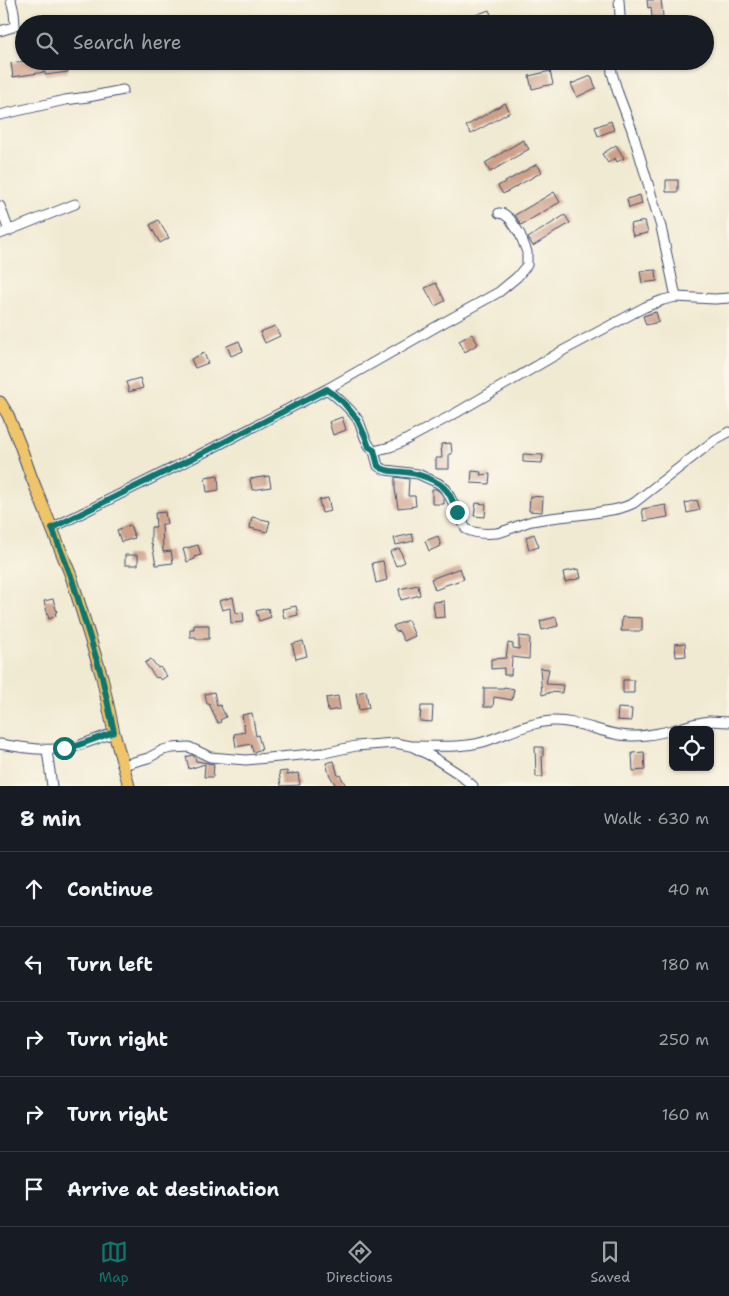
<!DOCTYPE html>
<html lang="en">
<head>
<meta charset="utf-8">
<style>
	:root { --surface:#171b24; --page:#20242c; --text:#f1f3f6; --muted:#9ea1a6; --line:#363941; --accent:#0f766e }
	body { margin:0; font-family:"Shantell Sans",sans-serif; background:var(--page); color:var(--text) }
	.controls { position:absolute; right:15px; bottom:15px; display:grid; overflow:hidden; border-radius:8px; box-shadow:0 1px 4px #0004 }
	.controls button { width:45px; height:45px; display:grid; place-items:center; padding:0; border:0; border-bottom:1px solid var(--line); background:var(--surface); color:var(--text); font:25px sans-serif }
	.stop { position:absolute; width:15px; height:15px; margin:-11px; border:4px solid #0f766e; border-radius:50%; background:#fff }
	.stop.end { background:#0f766e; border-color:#fff; box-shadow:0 1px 5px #0008 }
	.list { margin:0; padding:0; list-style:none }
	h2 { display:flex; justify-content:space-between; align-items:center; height:65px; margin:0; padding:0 20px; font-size:21px }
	h2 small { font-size:16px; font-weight:400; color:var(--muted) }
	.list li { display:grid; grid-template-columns:32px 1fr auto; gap:15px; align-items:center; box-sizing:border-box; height:75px; padding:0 20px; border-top:1px solid var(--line) }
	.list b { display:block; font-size:19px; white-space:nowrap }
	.list em { font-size:16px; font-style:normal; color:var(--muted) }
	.icon { flex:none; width:28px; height:28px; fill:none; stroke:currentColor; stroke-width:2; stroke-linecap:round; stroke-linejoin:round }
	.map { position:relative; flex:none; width:729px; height:786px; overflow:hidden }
	.search { position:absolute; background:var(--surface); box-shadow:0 1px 4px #0004; left:15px; right:15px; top:15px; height:55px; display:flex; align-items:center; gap:12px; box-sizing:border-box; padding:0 18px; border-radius:28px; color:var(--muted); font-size:19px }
	.sheet { height:440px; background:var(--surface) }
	nav { display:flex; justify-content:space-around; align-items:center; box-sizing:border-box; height:70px; border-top:1px solid var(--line); background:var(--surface); font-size:14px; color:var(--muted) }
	nav a { display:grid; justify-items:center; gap:2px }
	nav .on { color:var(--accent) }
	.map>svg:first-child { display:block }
	.building { fill:#cda089 }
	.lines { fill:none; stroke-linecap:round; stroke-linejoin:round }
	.minor-casing { stroke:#3b4b6f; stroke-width:11 }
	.major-casing { stroke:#3b4b6f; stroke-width:13 }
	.minor { stroke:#fff; stroke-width:9 }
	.major { stroke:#f0c469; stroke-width:11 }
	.route { stroke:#0f766e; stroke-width:6 }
</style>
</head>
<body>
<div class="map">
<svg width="729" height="786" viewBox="0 0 729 786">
	<rect width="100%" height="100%" fill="#fbf7ec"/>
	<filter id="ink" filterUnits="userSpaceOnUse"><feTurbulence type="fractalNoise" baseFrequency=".02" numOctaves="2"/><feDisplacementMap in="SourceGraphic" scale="10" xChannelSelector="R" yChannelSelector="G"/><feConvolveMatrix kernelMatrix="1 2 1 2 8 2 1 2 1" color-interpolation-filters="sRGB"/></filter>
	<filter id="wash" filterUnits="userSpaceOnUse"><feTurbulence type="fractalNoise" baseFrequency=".0096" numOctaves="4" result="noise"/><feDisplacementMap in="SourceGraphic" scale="20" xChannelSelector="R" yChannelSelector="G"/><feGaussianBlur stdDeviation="1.12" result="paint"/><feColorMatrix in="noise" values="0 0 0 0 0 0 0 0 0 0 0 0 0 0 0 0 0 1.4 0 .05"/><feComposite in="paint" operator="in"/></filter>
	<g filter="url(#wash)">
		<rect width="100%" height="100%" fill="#f1ead2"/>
		<g id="blocks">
			<path class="building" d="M647,0H661L663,16L652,17L651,7L648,8Z
				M489,10L494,22L489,24H475L473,16Z
				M24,61H67L68,72L45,75V72L13,77L11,63Z
				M550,71L553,84L532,89L529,76Z
				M591,76L596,88L577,97L571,84Z
				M505,103L510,112L471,134L466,126Z
				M611,121L614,130L598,136L595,127Z
				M523,140L529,149L490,172L485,163Z
				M616,145L624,158L617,162L615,158L608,163L602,154Z
				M537,164L542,172L503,194L498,186Z
				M666,180H678V192H666Z
				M554,192L560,202L521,225L515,215Z
				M640,195L642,204L629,208L627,199Z
				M565,215L570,223L533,246L528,238Z
				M158,220L169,238L160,243L150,225Z
				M645,221L648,233L633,236L630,224Z
				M656,270L657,281L642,283L640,271Z
				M436,283L445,301L435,306L425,288Z
				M656,312L659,322L646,325L643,316Z
				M275,326L280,336L265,343L260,332Z
				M472,334L478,344L465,352L459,341Z
				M239,341L243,351L231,356L227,346Z
				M204,353L208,363L195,368L191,359Z
				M140,378L143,388L129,392L126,382Z
				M342,417L346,430L333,435L329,422Z
				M451,443L452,454H449V469H436V458H442L441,444Z
				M523,454L543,455L542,463L523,462Z
				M472,471L481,472L480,475L490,474L489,484L471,483Z
				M218,475L219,490L207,492L205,477Z
				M269,476L271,487L252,490L250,479Z
				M395,477L409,479L408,496H415L416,506L398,508L395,489Z
				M432,489H436L441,493L444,499V504H432Z
				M530,496L543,497L542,512L529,511Z
				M328,498L331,511L322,513L319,500Z
				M697,500L700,510L687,513L685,503Z
				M476,503L486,504L485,517L474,516Z
				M666,505L668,517L644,521L642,509Z
				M165,512L167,524H162L163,552L171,551L173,563L156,565L152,544H151V527H156L155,513Z
				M252,517L270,521L267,532L250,528Z
				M130,525L135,538L121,542L117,530Z
				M412,534L414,541L396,545L394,538Z
				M534,534L539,547L529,550L526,537Z
				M438,536L441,546L429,551L425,541Z
				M198,545L201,555L194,557L195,559L187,562L183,549Z
				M399,548L405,562L396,566L390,552Z
				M125,555H138V565H125Z
				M383,561L387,580L376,583L372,563Z
				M460,568L464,579L443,586V587L435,590L431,579Z
				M579,569L581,578L565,582L563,572Z
				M418,585L420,595L401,600L399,589Z
				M233,597L236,613L243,612L244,622L231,623L230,608L222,610L219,601Z
				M53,599L57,612L55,613L56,616L49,619L44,601Z
				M444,601L445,617L435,618L433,602Z
				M296,606L298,615L284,618L282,609Z
				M268,608L271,617L259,621L256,611Z
				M556,617L558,626L542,630L540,621Z
				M622,617L642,618V631H621Z
				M408,620L415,636L404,641L399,631L396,632L393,626Z
				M194,625H209V639H196V637H190V629H194Z
				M519,636L530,637L529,659L512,657L511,675H504V668L491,669V659L506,658L508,643L513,644V648L519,649Z
				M303,641L307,656L296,659L292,644Z
				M685,643L686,656L676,657L675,644Z
				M151,659L158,668L160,667L167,676L161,680L158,677L156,678L145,663Z
				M540,668L549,669L546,684L563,685L562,693L549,692V693L542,695Z
				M623,680H634V693H623Z
				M504,687L514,689L512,700L494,697L493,707H484V688H504Z
				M366,691L369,708L359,710L356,693Z
				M214,692L217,706L220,705L226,717L220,720L221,722L218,723L209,704H207L205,694Z
				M338,696L340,709L328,711L326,698Z
				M421,706H433L432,722L420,721Z
				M618,708L632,709L631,721L617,720Z
				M252,713L256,736L258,735L262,749L253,752L251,744L236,747L234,734L245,732L242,715Z
				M535,747H543V757H542L543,777H536Z
				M644,752L645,770L633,771L632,753Z
				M192,755L195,757L196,761L214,764L213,777H204L205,764L189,769L186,757Z
				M334,761L338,776L340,775L346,786H336L329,774L326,763Z
				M287,771V775L298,773L300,785L281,786L279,772Z"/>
		</g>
	</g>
	<g filter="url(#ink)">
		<use href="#blocks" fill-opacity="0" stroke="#3b4b6f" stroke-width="1"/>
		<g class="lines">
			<g class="minor-casing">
				<path id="minor" d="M619,24L620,16L619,0
					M0,31L13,27L15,25L14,12L11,0
					M0,115L65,100L88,97L123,90
					M0,206L9,231
					M0,234L75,204
					M676,297L715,299L729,298
					M327,389C338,398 350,408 358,420C363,429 365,444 374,451L390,447L400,443L456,413L564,350L645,307L663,300L676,297L661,227L632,130L618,93L612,73L611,61
					M374,451L378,466L381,468L386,470L418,474L438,483L446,489L466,529C475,534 485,534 496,533C508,531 520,524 532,521C556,516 581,516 605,511C615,510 624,508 634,503L716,439L729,432
					M52,528L193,458L327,389L441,324L499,292L517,277L527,265V252L520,234L510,219L504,214L499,213
					M673,730L693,724L709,721L729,722
					M0,744C25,748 49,752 74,747C87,743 101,737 114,733
					M414,746C437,746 461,748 483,742C505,735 530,722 552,721C575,720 597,731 620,735C637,738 656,734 673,730
					M47,750L52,786
					M123,765L148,758L163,750L172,748L189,747L210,757L246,760L324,753L356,746L395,743L411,746L431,756L459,774L473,786"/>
			</g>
			<g class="major-casing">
				<path id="major" d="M0,402L8,415L20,445L31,476L71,576L102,677L114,733L129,786"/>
			</g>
			<use href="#minor" class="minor"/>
			<use href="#major" class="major"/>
		</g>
	</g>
	<g class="lines" filter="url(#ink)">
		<path class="route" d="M64,748L76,746L114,732L102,677L71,576L52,528L193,458L327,389L343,402L357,419L365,436L369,447L374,450L378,466C385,472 395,471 404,472C417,473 439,480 447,491C452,497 454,505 457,512"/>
	</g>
</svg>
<div class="controls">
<button><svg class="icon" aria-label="locate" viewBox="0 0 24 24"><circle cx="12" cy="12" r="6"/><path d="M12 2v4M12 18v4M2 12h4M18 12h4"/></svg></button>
</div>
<div class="stop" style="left:64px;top:748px"></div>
<div class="stop end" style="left:457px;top:512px"></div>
<div class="search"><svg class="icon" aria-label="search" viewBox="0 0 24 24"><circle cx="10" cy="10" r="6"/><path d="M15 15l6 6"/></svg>Search here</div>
</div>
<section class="sheet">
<h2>8 min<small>Walk · 630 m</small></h2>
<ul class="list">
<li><svg class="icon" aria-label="ahead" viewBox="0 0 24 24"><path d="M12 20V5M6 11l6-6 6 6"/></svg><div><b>Continue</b></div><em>40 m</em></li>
<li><svg class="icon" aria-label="left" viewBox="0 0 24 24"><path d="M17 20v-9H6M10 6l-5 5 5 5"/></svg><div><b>Turn left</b></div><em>180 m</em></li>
<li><svg class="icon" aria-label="right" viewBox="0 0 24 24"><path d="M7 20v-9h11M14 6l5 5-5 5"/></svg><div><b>Turn right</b></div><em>250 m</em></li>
<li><svg class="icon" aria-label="right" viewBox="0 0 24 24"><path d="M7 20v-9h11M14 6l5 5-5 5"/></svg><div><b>Turn right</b></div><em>160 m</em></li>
<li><svg class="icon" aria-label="arrive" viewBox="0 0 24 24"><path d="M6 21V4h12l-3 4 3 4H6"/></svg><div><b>Arrive at destination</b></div></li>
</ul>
</section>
<nav>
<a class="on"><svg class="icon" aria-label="map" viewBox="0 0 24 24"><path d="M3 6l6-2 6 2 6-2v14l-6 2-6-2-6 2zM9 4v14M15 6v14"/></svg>Map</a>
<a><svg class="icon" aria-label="directions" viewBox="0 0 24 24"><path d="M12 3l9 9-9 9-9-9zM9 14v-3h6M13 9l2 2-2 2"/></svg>Directions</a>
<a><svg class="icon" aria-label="saved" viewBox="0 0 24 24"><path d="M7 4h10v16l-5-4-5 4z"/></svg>Saved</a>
</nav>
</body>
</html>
